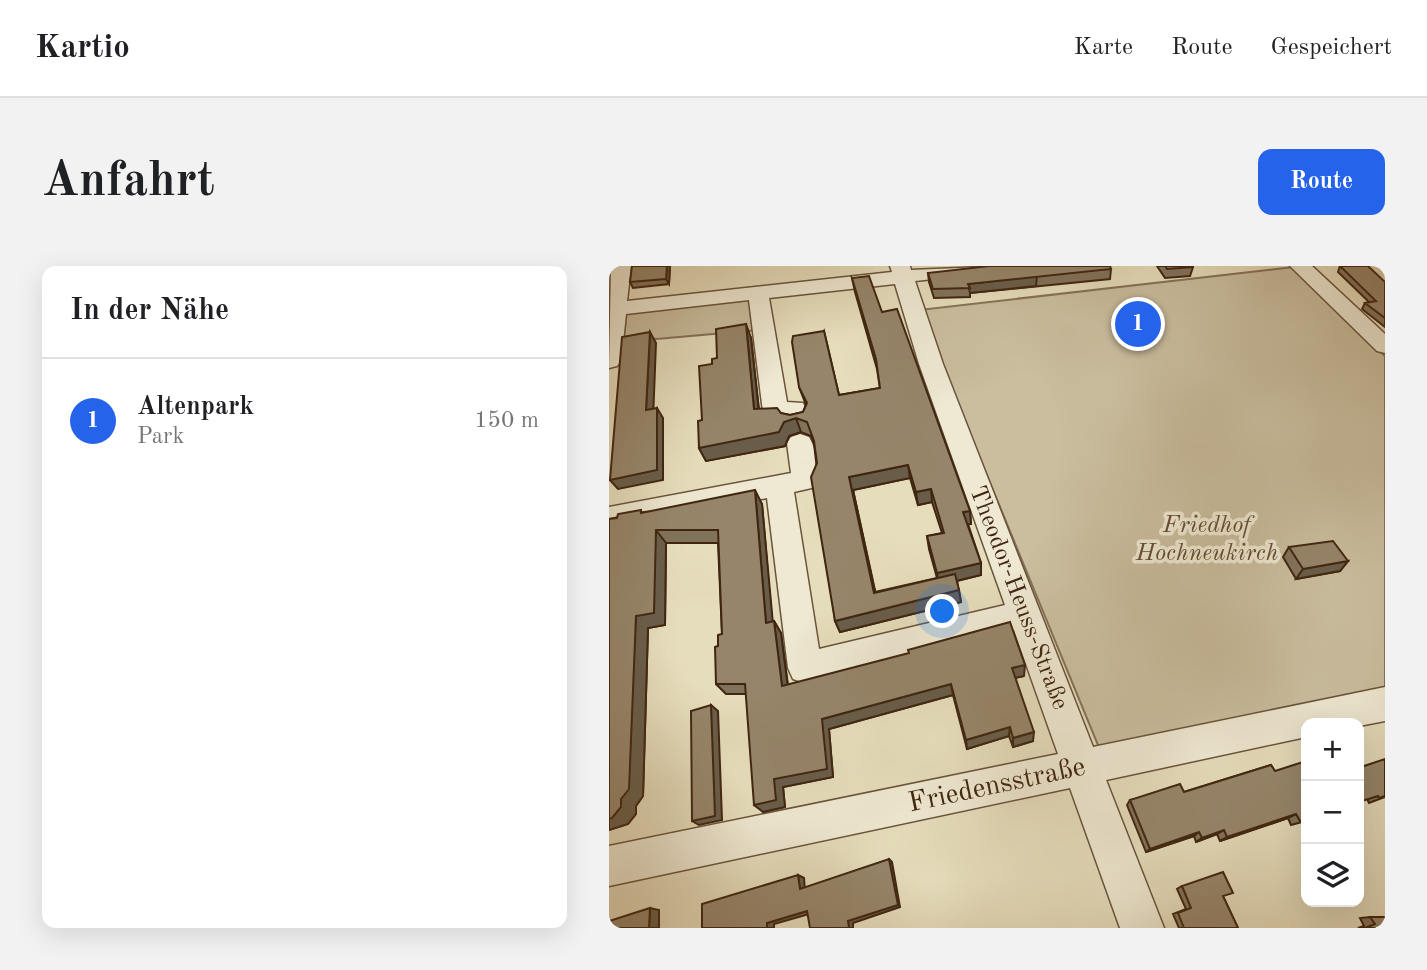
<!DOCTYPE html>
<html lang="de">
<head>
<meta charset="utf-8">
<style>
	:root { --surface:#fff; --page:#f2f2f2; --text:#202124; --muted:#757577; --line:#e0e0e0; --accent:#2563eb }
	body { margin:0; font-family:"Old Standard TT",serif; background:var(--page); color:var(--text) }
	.controls { position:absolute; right:21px; bottom:21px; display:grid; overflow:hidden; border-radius:14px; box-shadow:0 7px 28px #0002 }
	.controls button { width:63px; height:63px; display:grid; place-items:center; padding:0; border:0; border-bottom:2px solid var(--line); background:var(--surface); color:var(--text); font:35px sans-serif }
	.you { position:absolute; left:334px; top:346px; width:24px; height:24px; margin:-18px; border:5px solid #fff; border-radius:50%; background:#1a73e8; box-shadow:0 0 0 10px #1a73e833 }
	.badge { display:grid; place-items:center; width:46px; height:46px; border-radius:50%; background:var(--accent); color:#fff; font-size:23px; font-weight:700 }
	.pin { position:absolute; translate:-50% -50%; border:4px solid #fff; box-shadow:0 2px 7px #0006 }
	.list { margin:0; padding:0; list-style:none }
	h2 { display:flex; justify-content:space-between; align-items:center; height:91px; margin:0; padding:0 28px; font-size:30px }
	h2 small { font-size:23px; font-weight:400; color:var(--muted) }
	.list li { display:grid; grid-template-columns:46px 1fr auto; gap:21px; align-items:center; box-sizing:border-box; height:126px; padding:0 28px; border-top:2px solid var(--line) }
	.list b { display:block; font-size:26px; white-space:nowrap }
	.list p { margin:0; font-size:23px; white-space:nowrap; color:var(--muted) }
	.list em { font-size:23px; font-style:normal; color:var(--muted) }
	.icon { flex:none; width:38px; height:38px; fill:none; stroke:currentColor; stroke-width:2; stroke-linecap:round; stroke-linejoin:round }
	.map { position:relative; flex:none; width:776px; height:662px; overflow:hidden; border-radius:14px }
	header { display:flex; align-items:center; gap:42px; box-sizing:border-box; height:98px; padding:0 35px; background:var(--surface); border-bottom:2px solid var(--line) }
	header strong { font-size:33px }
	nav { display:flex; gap:38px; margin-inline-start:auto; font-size:24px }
	.intro { display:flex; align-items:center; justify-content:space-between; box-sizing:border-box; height:168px; padding:0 42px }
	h1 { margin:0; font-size:49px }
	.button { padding:18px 32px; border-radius:14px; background:var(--accent); color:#fff; font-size:24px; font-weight:700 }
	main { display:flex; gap:42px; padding:0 42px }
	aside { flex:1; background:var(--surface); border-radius:14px; box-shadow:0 7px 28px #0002 }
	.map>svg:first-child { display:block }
	.green { fill:#cabe9f; stroke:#857258; stroke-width:2 }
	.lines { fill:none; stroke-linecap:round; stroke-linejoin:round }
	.minor-casing { stroke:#6a543c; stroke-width:3 }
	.minor { fill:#efe9d3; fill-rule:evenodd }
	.wall { fill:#81725b; stroke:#402611; stroke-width:2; fill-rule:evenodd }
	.shaded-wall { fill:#695d4a; stroke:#402611; stroke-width:2 }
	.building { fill:#96856a; stroke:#402611; stroke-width:2 }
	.labels { text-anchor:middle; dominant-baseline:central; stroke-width:7; stroke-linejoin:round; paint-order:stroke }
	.park-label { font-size:24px; font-style:italic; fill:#624c34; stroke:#efe9d3 }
	.street-label { font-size:24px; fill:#402611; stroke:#efe9d3 }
	.near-street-label { font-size:28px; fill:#402611; stroke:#efe9d3 }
</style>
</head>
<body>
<header>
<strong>Kartio</strong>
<nav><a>Karte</a><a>Route</a><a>Gespeichert</a></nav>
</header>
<div class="intro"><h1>Anfahrt</h1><a class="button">Route</a></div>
<main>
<aside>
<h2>In der Nähe<small></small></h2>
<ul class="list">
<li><span class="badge">1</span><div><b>Altenpark</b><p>Park</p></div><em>150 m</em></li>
</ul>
</aside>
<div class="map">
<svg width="776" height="662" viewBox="0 0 776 662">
	<rect width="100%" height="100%" fill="#e6ddbc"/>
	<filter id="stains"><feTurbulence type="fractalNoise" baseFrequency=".00286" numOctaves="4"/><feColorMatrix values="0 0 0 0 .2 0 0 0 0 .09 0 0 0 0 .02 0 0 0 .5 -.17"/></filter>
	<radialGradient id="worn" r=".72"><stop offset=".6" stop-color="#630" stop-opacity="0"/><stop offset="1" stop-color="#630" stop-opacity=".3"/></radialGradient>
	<path class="green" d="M685,1L776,90V425L491,484L310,44Z
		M140,32L149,64L14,76L17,45Z"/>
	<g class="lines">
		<g class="minor-casing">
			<path id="minor" d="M2,0H22L18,35L283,6L281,0H301L302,4L398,0L388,6L306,15L334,98L484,481L776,421V455L750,460V457H697V471L497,514L555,662H511L461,522L0,620V580L449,488L405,364L196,417L184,413L179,402L158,232L0,263V241L182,207L178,177L182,171L191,168L200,171C207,183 214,209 207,221L185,226L210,383L396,339L310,98L286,18L160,32L178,136L194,137L200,152L196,158L187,160L178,158L175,153L158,152L154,146L140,34L17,48L12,95L8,100L0,102Z
				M681,0H703L776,68V87L768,85Z"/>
		</g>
		<use href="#minor" class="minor"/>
	</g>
	<path class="wall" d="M61,0L60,18L24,22L21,16Z
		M548,0H584V1L581,10L556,12Z
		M731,0L776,16V61L753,43L756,37L760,36L729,6Z
		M502,3L501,13L361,27V31L325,32L320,16L319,7Z
		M243,12L273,46L361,245L362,258H359L372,297V309L348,315L352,336L231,366L226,355L205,178L202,170L192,166L180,170L176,180L97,195L90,182L93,154L103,98L108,92L142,72L150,143L181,149L194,146L197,139L190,121L215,65L230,129L271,122L268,103L246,26ZM301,212L309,239L323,236L333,267L318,270L320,283L328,312L266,326L244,224Z
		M153,238L163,355H165L172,367L179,419L415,410L406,412L424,475L404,481L400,470L358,483L344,429L220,463L224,511L174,521L176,541L154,546L137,428H117L107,418L109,380L113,368L109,277H57L56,359L39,362L34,530L27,540V548L19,558L0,564V253L35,246Z
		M680,281L739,295L731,305L687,313L674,291Z
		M750,498L776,531L760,537L759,535Z
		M662,499L697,555L682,559L679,552L611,575L608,568L587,576L585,570L537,586L518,539L521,534L575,526Z
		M573,620L614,630L629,662H570L564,648L577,643L568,623Z
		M761,651L776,662H749L755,660L751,652Z"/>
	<path class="shaded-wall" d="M58,0H61L60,18L57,13Z
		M428,10L427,20L361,27L359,18Z
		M137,58L142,72L151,156L145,143Z
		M41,66L47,77L44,154L37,144Z
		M48,142L54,152V214L9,223L1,214Z
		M187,152L192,166L180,170L176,180L97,195L90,182Z
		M299,199L301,212L244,224L269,338L265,327L240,211Z
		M322,223L323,236L309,239L307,226Z
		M146,224L153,238L165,369L157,357Z
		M361,245L362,258L355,259L354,246Z
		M47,264L57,277L56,359L39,362L34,530L27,540V548L19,558L0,564V553L12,533L27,350Z
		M739,295L731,305L687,313L694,303Z
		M372,297V309L330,319L328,307Z
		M350,324L352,336L231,366L226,355Z
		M165,355L172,367L180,430L173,420Z
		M416,399L415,410L402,413L403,402Z
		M342,418L344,429L220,463L224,511L174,521L176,541L154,546L145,539L213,453Z
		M102,439L109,445L113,554L90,559L83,555Z
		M401,461L400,470L358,483L357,474Z
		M425,466L424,475L404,481V472Z
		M687,548L679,552L611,575L618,571Z
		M615,564L608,568L587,576L593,572Z
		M590,566L585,570L537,586L541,583Z
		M280,593L283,596L291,641L244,657V662H240L239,655Z
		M189,609L195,612L196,625L191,623Z
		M41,642L50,644V662H40Z
		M198,645L204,647L165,658V662H158V657Z"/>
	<path class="building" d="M23,0H58L57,13L21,16Z
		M380,0H501L502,3L359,18L361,22L324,23L319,7Z
		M556,0H584V1L558,3Z
		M731,0H759L776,16V52L756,37L767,35Z
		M260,10L273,46L288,43L361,245L354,246L372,297L328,307L318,270L335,267L322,223L307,226L299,199L240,211L265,327L346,308L350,324L226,355L202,211L208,197L205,175L198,156L187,152L175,156L170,166L90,182L89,155L93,154L90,100L103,98V93L108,92L107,63L137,58L145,143L168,142L172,147L181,149L194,146L198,137L190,121L183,76L184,70L215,65L230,129L271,122L267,93L243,12Z
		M41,66L37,144L48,142V204L1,214L13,71Z
		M146,224L157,357L165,355L173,420L300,387L299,384L401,356L416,399L403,402L425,466L404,472L401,461L357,474L342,418L213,453L218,503L165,513L167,534L145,539L136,418H107L106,381L109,380V369L113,368L109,264H47L45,347L27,350L20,523L12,533V541L3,552L0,553V253L8,252L9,248L32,244V247Z
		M724,275L739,295L694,303L680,281Z
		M102,439L106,550L83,555L82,445Z
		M776,493V530L770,532L769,530L750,536V498L752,501Z
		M697,495V553L691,555L687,548L618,571L615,564L593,572L590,566L541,583L521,534L571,518L575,526L662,499L666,505Z
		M280,593L289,639L239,655L240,662H201L198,645L158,657V662H93V638L189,609L191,623Z
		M614,606L624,627L614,630L629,662H575L569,647L582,642L573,620Z
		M41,642L40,662H0V655Z
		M761,651H776V662H756L766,658Z"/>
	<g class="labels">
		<g class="park-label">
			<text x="598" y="260">Friedhof<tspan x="598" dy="28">Hochneukirch</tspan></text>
		</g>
		<g class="street-label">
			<text transform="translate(409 332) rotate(69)">Theodor-Heuss-Straße</text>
		</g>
		<g class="near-street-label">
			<text transform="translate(388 520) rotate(-12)">Friedensstraße</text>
		</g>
	</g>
	<rect width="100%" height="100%" filter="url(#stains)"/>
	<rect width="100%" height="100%" fill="url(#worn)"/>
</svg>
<div class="controls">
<button>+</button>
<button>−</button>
<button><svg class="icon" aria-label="layers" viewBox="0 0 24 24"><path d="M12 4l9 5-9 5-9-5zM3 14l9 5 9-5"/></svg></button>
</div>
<div class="you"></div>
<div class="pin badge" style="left:529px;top:58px">1</div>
</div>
</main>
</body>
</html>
